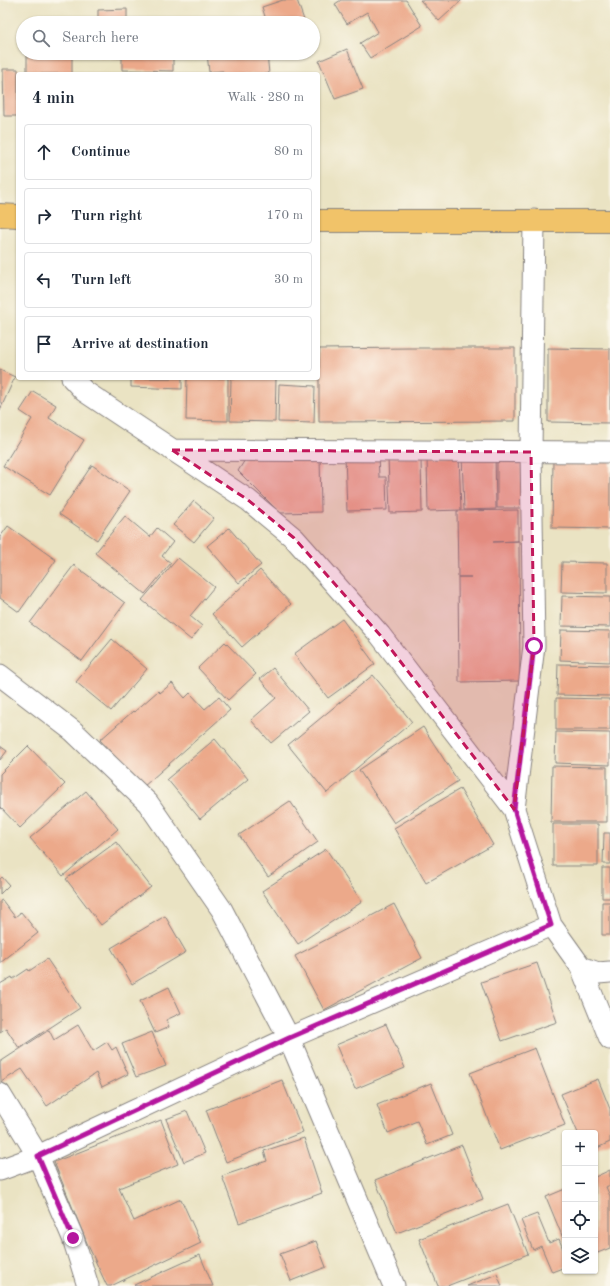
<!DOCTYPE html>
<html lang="en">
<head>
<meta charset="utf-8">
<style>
	:root { --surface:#fff; --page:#f6f6f7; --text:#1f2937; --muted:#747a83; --line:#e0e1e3 }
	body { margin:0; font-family:"Old Standard TT",serif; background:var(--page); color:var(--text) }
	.controls { position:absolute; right:12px; bottom:12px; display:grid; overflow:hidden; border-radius:4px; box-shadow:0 1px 3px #0004 }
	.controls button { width:36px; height:36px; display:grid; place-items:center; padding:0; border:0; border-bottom:1px solid var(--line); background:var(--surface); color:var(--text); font:20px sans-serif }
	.stop { position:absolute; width:12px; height:12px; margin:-9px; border:3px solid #b5179e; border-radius:50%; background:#fff }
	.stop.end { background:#b5179e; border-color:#fff; box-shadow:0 1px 4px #0008 }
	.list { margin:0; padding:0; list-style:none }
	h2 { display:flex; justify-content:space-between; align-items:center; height:52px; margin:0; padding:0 16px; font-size:17px }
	h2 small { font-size:13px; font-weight:400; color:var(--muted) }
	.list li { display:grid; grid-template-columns:26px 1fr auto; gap:12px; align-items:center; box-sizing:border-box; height:56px; margin:0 8px 8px; padding:0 8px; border:1px solid var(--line); border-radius:4px }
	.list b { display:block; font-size:15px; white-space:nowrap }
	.list em { font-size:13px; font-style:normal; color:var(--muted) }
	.icon { flex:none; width:22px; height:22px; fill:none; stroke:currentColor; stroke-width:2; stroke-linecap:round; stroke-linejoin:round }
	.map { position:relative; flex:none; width:610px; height:1286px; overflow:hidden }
	.search { position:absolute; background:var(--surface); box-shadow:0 1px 3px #0004; left:16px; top:16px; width:304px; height:44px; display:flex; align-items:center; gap:10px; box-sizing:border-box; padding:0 14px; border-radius:22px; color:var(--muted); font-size:15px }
	.panel { position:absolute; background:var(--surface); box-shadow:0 1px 3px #0004; left:16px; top:72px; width:304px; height:308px; border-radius:4px }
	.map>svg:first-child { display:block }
	.building { fill:#eca98a }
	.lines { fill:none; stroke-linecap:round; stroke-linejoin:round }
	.minor-casing { stroke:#86827f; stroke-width:23 }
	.primary-casing { stroke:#86827f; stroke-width:24 }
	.minor { stroke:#fff; stroke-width:21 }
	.primary { stroke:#f1c369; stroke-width:22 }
	.route { stroke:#b5179e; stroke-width:5 }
	.marked { fill:#c2185b; fill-opacity:0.2; stroke:#c2185b; stroke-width:3; stroke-dasharray:8 5; stroke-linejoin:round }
</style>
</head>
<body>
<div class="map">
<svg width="610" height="1286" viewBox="0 0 610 1286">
	<rect width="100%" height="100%" fill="#fbf7ec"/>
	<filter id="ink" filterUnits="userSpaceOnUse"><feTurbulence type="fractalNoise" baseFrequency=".025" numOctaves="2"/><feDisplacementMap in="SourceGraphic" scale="8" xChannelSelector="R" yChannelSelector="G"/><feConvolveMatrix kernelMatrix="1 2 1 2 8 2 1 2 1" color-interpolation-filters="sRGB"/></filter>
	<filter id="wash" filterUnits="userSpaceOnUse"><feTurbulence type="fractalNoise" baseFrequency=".012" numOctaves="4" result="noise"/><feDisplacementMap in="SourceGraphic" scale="16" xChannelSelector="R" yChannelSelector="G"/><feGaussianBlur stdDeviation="0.9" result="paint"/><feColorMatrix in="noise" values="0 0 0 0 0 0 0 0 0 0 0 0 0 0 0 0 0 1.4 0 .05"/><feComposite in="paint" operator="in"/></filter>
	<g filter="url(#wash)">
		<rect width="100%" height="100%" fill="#eae3c3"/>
		<g id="blocks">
			<path class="building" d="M283,0H297L305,23H267L262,7Z
				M341,0H406L422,26L370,58L360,43L378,32L367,12L347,24L335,4Z
				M420,0H462L439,21Z
				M127,9V23H98V10Z
				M234,19V23H218V20Z
				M347,49L363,89L335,99L319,61Z
				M27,53H72V74H27Z
				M100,53H173V71L122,70V58L100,57Z
				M207,53H267L269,74H223V71L209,72Z
				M277,53H296L279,59Z
				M3,69H18V116H4Z
				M410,348H515V421L319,422V349Z
				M548,348L610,349V423L548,422Z
				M0,370L15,377L0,410Z
				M131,378H182V389L131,387Z
				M187,378H228V421L186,420Z
				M231,378H276L275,422L230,421Z
				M279,384L315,386L314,423L278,422Z
				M33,391L56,405L49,418L84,440L50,495L3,466L32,419L20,411Z
				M320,454L321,512L280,513L238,471L248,455Z
				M378,455L379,477H386L387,510L347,511L345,456Z
				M459,455L461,510L428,511L427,456Z
				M495,455L496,509L464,510L462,456Z
				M421,457L422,512L390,513L388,458Z
				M497,460H521L522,508H497Z
				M553,460H610V529L552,528Z
				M92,465L130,491L97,540L59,514Z
				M194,501L214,518L194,542L173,525Z
				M518,510V541L493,542L519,541L520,681L459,682L458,577H471H458L457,511Z
				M125,516L150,537L157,528L173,542L162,556L171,563L145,594L95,553Z
				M8,526L56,560L19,612L0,598V537Z
				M229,528L261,565L239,583L207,546Z
				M178,558L214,587L190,616L202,626L191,640L142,600Z
				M562,562L607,563V593L561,592Z
				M74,565L125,603L82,661L30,623Z
				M260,570L291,604L242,647L212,614Z
				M562,596L610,597V627L561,626Z
				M342,619L375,664L328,698L294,654Z
				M561,630L610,631V662L560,660Z
				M112,639L147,669L111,711L76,682Z
				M225,642L256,674L228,700L198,668Z
				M558,664L610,665V696L557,695Z
				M273,668L309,711L271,743L251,720L276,698L260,679Z
				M373,675L412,722L327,793L288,745Z
				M172,683L185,698L190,693L205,709L219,697L230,710L143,787L100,740L133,711L134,712L158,691L160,693Z
				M556,698L610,699V730H556Z
				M423,727L458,781L394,823L359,770Z
				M556,732L610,733V765L555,763Z
				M215,739L248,779L200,819L167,779Z
				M0,746L7,751L0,760Z
				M28,746L65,784L20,828L0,807V774Z
				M552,766L607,767V822H551Z
				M460,789L493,845L426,883L394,828Z
				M86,791L118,829L63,876L30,838Z
				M290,801L318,842L268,877L239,835Z
				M553,824H598V866H553Z
				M604,833H610V864H603Z
				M116,842L151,887L101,925L66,879Z
				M326,849L362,902L298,944L262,891Z
				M602,868H610V898H602Z
				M2,877L9,885L0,894V879Z
				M2,900L15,917L21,912L38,933L0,963V901Z
				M602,902H610V935H602Z
				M394,904L422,958L324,1010L295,956Z
				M165,916L186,952L132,984L111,948Z
				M47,959L80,1008L19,1048L6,1028L0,1032V984L12,977L13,979L28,969L29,971Z
				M537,963L557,1022L502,1041L481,982Z
				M169,987L181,1013L166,1020L169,1027L155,1033L140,1001Z
				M386,1024L405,1068L355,1089L336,1045Z
				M78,1025L93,1051L107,1042L112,1050L116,1047L128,1074L102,1087L96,1073L47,1106L22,1069L1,1082L0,1062L49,1030L54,1040Z
				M152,1032L166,1066L136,1077L122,1044Z
				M535,1048L565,1125L500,1150L470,1073Z
				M598,1079L610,1109V1142L595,1149V1133H578L561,1094Z
				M282,1080L303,1132L226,1162L206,1110Z
				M431,1083L452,1135L427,1145L417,1121L388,1133L377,1105Z
				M187,1111L205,1153L184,1162L166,1119Z
				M161,1120L178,1164L119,1188L134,1221L181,1199L201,1243L111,1286H107L87,1243L54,1162Z
				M304,1138L322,1193L239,1223L222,1176L267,1161L264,1151Z
				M462,1145L483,1199L397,1233L375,1180Z
				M610,1170V1185L606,1187L610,1196V1248L595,1254V1177Z
				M565,1189V1243L546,1197Z
				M508,1204L528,1254L447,1286H438L419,1239Z
				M537,1214L549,1243L559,1239L565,1254V1267L552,1272L541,1246L533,1250L521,1220Z
				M316,1241L326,1267L291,1281L280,1254Z
				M200,1255L213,1286H135L134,1285Z
				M497,1274L502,1286H467Z"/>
		</g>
	</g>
	<g filter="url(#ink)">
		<use href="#blocks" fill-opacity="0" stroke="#86827f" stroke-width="1"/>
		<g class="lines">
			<g class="minor-casing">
				<path id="minor" d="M72,378L84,391L248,500L294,538L380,635L514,809L551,925L581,967L610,1039
					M172,450L610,452
					M0,675L73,731L148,803L222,910L289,1038L394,1286
					M514,809L534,646L531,452L534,220
					M581,967L598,973L610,972
					M0,1094L38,1156L73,1238L88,1286
					M0,1170L38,1156L289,1038L551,925"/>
			</g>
			<g class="primary-casing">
				<path id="primary" d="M0,215L18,216
					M318,221H610"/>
			</g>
			<use href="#minor" class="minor"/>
			<use href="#primary" class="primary"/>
		</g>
	</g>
	<g class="lines" filter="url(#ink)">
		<path class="route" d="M73,1238L38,1156L289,1038L551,925L514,809L534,646"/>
	</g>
	<path class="marked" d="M172,450L531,452L534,646L514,809L380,635L294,538L248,500Z"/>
</svg>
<div class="controls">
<button>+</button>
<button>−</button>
<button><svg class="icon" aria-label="locate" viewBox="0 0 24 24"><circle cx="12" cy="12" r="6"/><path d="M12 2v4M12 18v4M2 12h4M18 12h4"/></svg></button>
<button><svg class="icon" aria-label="layers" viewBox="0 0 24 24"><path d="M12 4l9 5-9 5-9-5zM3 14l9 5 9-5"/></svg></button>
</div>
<div class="stop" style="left:534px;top:646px"></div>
<div class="stop end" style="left:73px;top:1238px"></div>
<div class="search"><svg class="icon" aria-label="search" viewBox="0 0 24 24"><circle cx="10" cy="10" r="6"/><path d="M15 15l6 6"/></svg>Search here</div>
<section class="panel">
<h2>4 min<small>Walk · 280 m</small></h2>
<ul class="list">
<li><svg class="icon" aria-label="ahead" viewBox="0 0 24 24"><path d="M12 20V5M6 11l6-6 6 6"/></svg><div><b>Continue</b></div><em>80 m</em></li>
<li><svg class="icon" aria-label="right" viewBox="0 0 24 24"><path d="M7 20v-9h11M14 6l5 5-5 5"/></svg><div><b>Turn right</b></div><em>170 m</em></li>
<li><svg class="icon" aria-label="left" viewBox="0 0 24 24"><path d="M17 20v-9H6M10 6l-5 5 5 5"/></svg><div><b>Turn left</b></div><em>30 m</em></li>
<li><svg class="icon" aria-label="arrive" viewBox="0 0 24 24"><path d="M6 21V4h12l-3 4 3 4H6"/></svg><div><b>Arrive at destination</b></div></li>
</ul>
</section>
</div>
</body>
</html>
